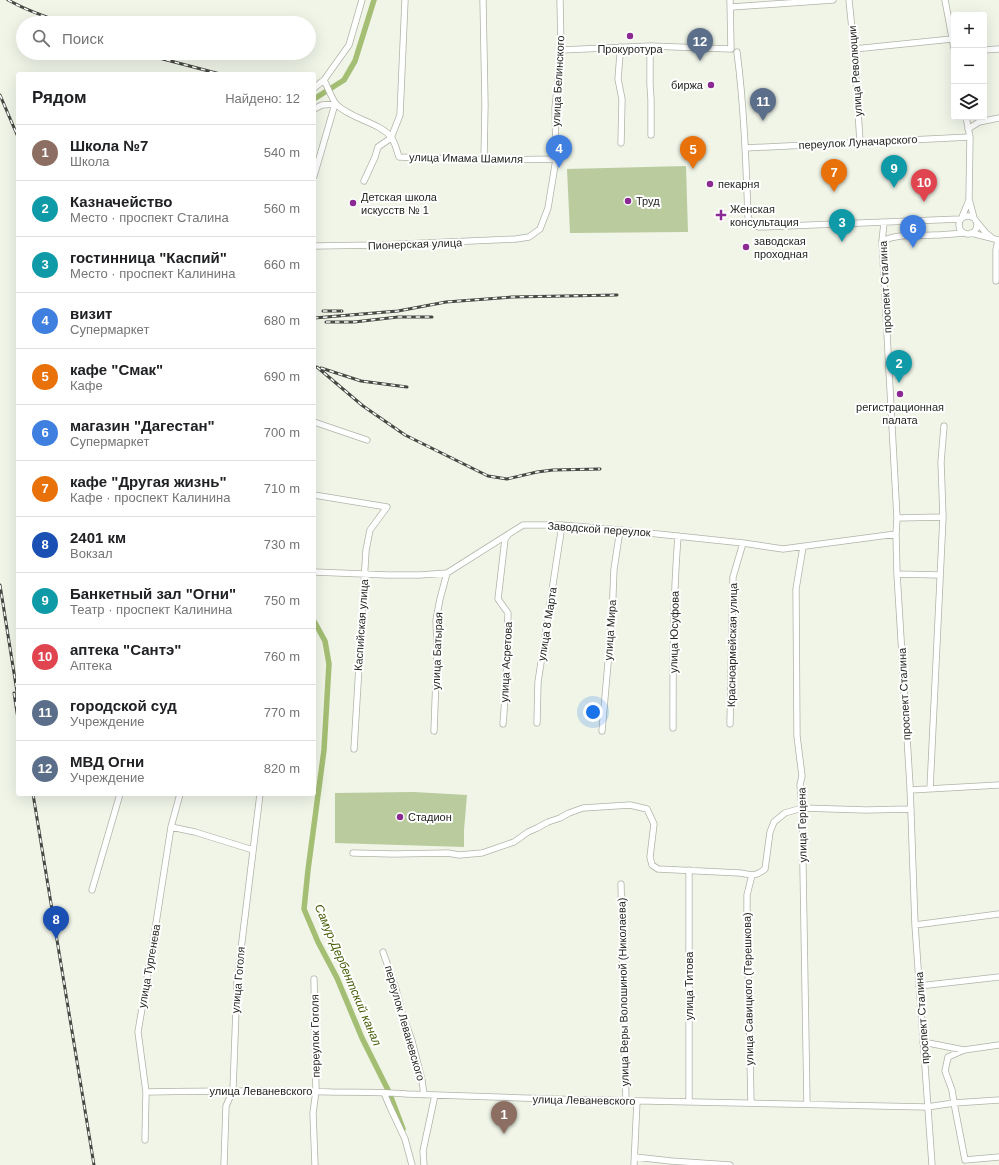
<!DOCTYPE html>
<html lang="ru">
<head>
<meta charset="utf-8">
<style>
	:root { --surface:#fff; --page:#f6f6f6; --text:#202124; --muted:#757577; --line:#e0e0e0; --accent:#8c2a93 }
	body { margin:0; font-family:Helvetica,sans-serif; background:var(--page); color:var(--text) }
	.controls { position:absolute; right:12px; top:12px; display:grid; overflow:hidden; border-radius:4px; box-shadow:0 4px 16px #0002 }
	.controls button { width:36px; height:36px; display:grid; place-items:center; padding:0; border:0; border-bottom:1px solid var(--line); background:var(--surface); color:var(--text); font:20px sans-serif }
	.you { position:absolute; left:593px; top:712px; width:14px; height:14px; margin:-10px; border:3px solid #fff; border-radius:50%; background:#1a73e8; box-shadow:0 0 0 6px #1a73e833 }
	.badge { display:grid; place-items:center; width:26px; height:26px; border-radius:50%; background:var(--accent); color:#fff; font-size:13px; font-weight:700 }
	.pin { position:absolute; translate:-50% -33px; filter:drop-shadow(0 1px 2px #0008) }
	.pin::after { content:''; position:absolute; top:21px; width:14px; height:12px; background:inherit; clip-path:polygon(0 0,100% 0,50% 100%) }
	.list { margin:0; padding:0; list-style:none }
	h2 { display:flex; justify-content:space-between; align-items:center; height:52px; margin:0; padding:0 16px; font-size:17px }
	h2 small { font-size:13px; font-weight:400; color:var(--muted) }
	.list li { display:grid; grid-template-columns:26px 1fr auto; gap:12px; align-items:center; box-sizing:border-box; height:56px; padding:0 16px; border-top:1px solid var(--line) }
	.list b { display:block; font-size:15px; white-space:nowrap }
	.list p { margin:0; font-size:13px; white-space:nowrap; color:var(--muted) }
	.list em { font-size:13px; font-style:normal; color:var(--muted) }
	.icon { flex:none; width:22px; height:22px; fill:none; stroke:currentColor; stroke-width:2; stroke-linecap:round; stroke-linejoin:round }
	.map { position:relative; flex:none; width:999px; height:1165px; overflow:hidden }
	.search { position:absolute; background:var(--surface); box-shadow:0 4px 16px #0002; left:16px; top:16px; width:300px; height:44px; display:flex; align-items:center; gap:10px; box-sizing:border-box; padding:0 14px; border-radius:22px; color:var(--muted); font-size:15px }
	.panel { position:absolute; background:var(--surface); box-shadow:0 4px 16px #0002; left:16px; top:72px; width:300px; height:724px; border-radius:4px }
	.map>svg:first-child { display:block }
	.green { fill:#bacb9e }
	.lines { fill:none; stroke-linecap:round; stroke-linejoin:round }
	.canal { stroke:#a4be73; stroke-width:5.5 }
	.minor-casing { stroke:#afb4a8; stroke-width:7 }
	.minor { stroke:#fff; stroke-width:5.5 }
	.rail-casing { stroke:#464942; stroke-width:3 }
	.rail { stroke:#fff; stroke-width:1.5; stroke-dasharray:4.5; stroke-linecap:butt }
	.poi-dot { fill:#8c2a93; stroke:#fff; stroke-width:1.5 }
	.labels { text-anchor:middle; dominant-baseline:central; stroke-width:4; stroke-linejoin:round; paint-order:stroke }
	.poi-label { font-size:11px; fill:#242621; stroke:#fff; text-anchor:start }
	.street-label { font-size:11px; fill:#242621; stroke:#fff }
	.water-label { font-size:12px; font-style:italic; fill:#465d07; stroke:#fff }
</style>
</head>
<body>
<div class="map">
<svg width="999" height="1165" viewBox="0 0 999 1165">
	<rect width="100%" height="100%" fill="#f0f5e8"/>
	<path class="green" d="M686,166L688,232L570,233L567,169Z
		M414,792L467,795L464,830V847L335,843V793Z"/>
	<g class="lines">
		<path class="canal" d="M314,99L344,80L355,61L374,0
			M314,621L325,641L329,664L324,750L308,870L304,909L318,942L337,978L362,1038L389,1092L403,1129"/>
		<g class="minor-casing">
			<path id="minor" d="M483,0L485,104L484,160
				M849,0L854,49L860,142
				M945,0L954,48
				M731,7L833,0
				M650,46V85L651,99V135
				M620,47V54L618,79L622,99L621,143
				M854,49L952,39
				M561,50L650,46L731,49L730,0
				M984,50L999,49
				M737,52C744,106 746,162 748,217L752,224L759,227L960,219
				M324,80C327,86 334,103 337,105C351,119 379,122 391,137C395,142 397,151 399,157L484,160L556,159
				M314,88L324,80L349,45L362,0
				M314,109L322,105L335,104L314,176
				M966,117L970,137L969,199L974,218
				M968,129L979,122L999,118
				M745,148L970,137
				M364,181L375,157L378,147L391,138L400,115L405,0
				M959 225a9 9 0 1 1 18 0a9 9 0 1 1-18 0Z
				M962,217L969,200
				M976,221L986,233L991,237
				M884,223L882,241L897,518L896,534L897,574L910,786L915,925L932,1165
				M971,233L999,240
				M882,241C899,233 916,236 934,235C944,235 953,234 963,233
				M314,246L379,245L516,239L529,237L540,229L548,208L556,159L555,108L561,50L560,0
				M996,281V250L998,240
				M314,422L367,440
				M314,495L387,507L370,530L366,550L354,749
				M897,518L943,517
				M803,547L796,589L797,736L802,776L800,785L802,808L807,1104
				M314,572L388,575H420L447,573L523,525H562L620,530L743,543L783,549L896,534
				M897,574L940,575
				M537,723L538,682L562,525
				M503,724L506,685L508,613L498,599L505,539L508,535
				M730,724L733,577L743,543
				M673,728C673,664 673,600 678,536
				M434,731L437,650L436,620L440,599L447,573
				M602,731L612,618L614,569L620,530
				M910,787V790L999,785
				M930,789L943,517L941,462L944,426
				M171,827L195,832L253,850
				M353,853L394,854L448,853L459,855L482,853L514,842L528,832L537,828L548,822L560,818L569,813L583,808L630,805L647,809L654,824L650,857L652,865L658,869L740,873C752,875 755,877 765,869L770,832L774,822L785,813L802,808L866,810L911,809
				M621,884L626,1101
				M92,890L120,794
				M915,925L999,914
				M383,952L396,989L402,1013L412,1041L422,1080L424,1095
				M314,979L316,1091L313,1113L315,1165
				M919,986L999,977
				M923,1042L964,1050
				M146,1092C207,1091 269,1090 331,1092C356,1092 382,1092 407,1094L552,1099L927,1107L954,1103L952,1090L945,1071L948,1057L964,1050L999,1045
				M384,1093L390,1107L405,1139L412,1165
				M999,1100L954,1103L965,1160L999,1157
				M689,1102V870
				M751,1103L747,918V895L752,875
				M145,1140L146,1092L138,1032L152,949L171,827L180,794
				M635,1157L671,1161L730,1165
				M224,1165L226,1106L233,1090L237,982L260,794
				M424,1165L423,1151L435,1095
				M634,1165L637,1101"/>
		</g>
		<use href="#minor" class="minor"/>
		<g class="rail-casing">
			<path id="rail" d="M8,0C26,10 45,17 65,23
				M140,53L220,74
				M0,95L18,137
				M323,311H342
				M314,318L398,311L446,302L512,297L617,295
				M326,322H354L398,317H432
				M317,367L363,406L405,435L488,476L507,479L537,472L553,470L600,469
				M321,368L361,381L407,387
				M0,585L18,698
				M14,693L18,719
				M33,794L94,1165"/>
		</g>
		<use href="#rail" class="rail"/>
	</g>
	<g class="poi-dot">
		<circle cx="630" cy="36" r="4"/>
		<circle cx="711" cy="85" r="4"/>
		<circle cx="710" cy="184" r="4"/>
		<circle cx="628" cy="201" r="4"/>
		<circle cx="353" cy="203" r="4"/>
		<path d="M719 209h4v4h4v4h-4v4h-4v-4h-4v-4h4z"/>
		<circle cx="746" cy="247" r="4"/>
		<circle cx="900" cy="394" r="4"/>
		<circle cx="400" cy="817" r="4"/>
	</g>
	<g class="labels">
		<g class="poi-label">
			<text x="630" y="49" text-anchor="middle">Прокуротура</text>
			<text x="703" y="85" text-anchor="end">биржа</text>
			<text x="718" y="184">пекарня</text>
			<text x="361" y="197">Детская школа<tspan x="361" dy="13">искусств № 1</tspan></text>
			<text x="636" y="201">Труд</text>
			<text x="730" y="209">Женская<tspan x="730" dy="13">консультация</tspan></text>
			<text x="754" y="241">заводская<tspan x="754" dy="13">проходная</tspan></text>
			<text x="900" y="407" text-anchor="middle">регистрационная<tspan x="900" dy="13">палата</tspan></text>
			<text x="408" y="817">Стадион</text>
		</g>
		<g class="street-label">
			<text transform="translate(855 71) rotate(-94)">улица Революции</text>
			<text transform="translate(558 81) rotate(-87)">улица Белинского</text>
			<text transform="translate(858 142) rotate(-3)">переулок Луначарского</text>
			<text transform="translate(466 158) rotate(1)">улица Имама Шамиля</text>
			<text transform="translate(415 244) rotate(-2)">Пионерская улица</text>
			<text transform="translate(885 287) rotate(-93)">проспект Сталина</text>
			<text transform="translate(599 529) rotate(4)">Заводской переулок</text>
			<text transform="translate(547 624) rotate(-81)">улица 8 Марта</text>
			<text transform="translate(361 625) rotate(-86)">Каспийская улица</text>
			<text transform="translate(610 630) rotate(-86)">улица Мира</text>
			<text transform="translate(674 632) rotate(-89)">улица Юсуфова</text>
			<text transform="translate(732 645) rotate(-89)">Красноармейская улица</text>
			<text transform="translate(437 651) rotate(-88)">улица Батырая</text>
			<text transform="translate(506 662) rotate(-87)">улица Асретова</text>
			<text transform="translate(904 694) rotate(-93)">проспект Сталина</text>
			<text transform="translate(802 825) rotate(-91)">улица Герцена</text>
			<text transform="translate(149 966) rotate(-80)">улица Тургенева</text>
			<text transform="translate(238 980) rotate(-85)">улица Гоголя</text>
			<text transform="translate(689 986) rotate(-90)">улица Титова</text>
			<text transform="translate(748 989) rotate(-91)">улица Савицкого (Терешкова)</text>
			<text transform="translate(623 992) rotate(-91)">улица Веры Волошиной (Николаева)</text>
			<text transform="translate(922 1018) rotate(-94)">проспект Сталина</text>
			<text transform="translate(405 1023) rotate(74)">переулок Леваневского</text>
			<text transform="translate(315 1036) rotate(-91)">переулок Гоголя</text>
			<text x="261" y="1091">улица Леваневского</text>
			<text transform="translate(584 1100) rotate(1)">улица Леваневского</text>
		</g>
		<g class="water-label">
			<text transform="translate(348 975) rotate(67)">Самур-Дербентский канал</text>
		</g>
	</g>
</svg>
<div class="controls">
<button>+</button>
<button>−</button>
<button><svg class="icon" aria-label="layers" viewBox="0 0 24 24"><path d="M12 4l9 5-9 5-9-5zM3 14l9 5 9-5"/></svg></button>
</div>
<div class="you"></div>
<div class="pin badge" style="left:504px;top:1134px;background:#8d6e63">1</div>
<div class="pin badge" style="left:899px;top:383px;background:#0f9aa8">2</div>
<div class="pin badge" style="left:842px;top:242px;background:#0f9aa8">3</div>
<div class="pin badge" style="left:559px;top:168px;background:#3f7fe0">4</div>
<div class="pin badge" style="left:693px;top:169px;background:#e8710a">5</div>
<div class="pin badge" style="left:913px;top:248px;background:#3f7fe0">6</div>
<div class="pin badge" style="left:834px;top:192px;background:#e8710a">7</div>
<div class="pin badge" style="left:56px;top:939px;background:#1a4fb4">8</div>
<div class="pin badge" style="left:894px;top:188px;background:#0f9aa8">9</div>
<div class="pin badge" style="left:924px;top:202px;background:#e0444e">10</div>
<div class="pin badge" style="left:763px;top:121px;background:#5c6f8a">11</div>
<div class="pin badge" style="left:700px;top:61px;background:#5c6f8a">12</div>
<div class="search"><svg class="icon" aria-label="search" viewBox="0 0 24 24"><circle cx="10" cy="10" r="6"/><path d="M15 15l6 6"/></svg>Поиск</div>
<section class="panel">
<h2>Рядом<small>Найдено: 12</small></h2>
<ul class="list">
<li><span class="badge" style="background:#8d6e63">1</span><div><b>Школа №7</b><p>Школа</p></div><em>540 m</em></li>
<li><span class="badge" style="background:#0f9aa8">2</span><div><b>Казначейство</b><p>Место · проспект Сталина</p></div><em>560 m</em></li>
<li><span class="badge" style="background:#0f9aa8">3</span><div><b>гостинница &quot;Каспий&quot;</b><p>Место · проспект Калинина</p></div><em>660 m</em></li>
<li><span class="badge" style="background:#3f7fe0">4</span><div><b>визит</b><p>Супермаркет</p></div><em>680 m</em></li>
<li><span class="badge" style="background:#e8710a">5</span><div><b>кафе &quot;Смак&quot;</b><p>Кафе</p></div><em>690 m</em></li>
<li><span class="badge" style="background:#3f7fe0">6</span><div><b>магазин &quot;Дагестан&quot;</b><p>Супермаркет</p></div><em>700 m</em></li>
<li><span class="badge" style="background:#e8710a">7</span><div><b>кафе &quot;Другая жизнь&quot;</b><p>Кафе · проспект Калинина</p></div><em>710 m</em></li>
<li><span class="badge" style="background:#1a4fb4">8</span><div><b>2401 км</b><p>Вокзал</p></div><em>730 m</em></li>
<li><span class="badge" style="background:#0f9aa8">9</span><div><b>Банкетный зал &quot;Огни&quot;</b><p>Театр · проспект Калинина</p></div><em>750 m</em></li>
<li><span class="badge" style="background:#e0444e">10</span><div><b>аптека &quot;Сантэ&quot;</b><p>Аптека</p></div><em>760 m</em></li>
<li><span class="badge" style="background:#5c6f8a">11</span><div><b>городской суд</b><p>Учреждение</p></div><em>770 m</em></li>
<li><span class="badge" style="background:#5c6f8a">12</span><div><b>МВД Огни</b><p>Учреждение</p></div><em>820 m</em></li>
</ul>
</section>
</div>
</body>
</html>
